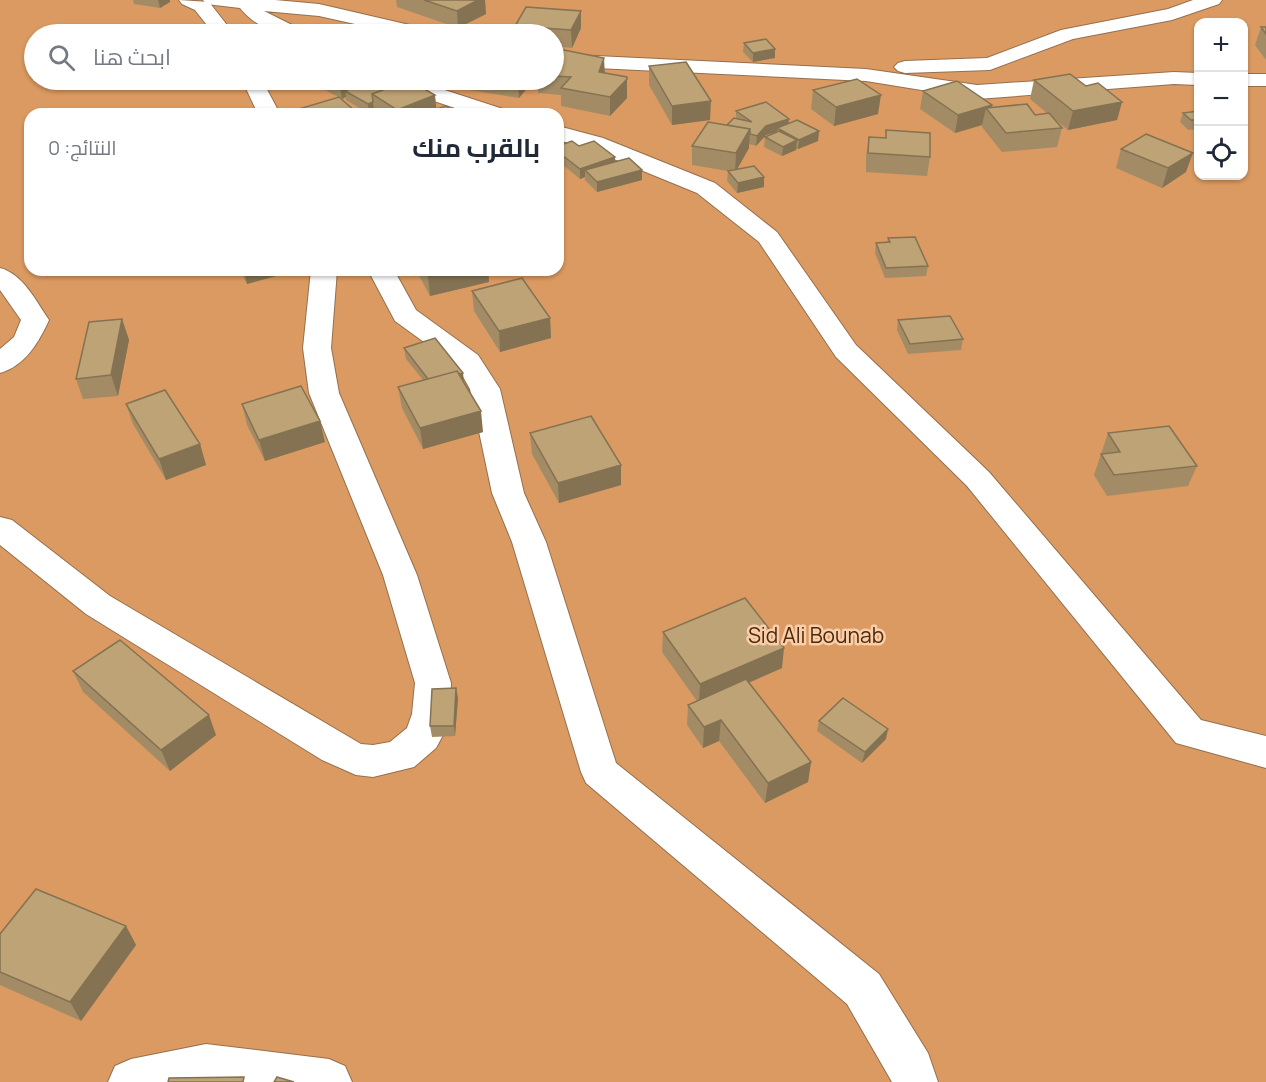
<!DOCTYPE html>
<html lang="ar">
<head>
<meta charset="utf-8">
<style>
	:root { --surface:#fff; --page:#f6f6f7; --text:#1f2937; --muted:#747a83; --line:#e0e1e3 }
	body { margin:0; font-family:Manrope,Cairo,sans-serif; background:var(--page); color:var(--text); direction:rtl }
	.controls { position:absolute; right:18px; top:18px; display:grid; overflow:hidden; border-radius:12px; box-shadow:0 2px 4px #0004 }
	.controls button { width:54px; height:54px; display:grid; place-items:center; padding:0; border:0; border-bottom:2px solid var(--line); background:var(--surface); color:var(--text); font:30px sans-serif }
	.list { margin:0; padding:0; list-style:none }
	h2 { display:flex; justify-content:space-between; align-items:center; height:78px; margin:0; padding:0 24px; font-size:26px }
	h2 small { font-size:20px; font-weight:400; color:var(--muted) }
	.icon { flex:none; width:33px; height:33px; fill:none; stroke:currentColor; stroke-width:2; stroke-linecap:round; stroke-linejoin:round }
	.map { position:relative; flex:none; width:1266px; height:1082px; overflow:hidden; direction:ltr }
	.search { position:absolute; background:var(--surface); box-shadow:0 2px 4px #0004; left:24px; top:24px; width:540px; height:66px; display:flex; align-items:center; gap:15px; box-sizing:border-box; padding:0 21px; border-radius:33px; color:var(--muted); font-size:22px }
	.panel { position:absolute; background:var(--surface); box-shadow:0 2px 4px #0004; left:24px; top:108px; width:540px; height:168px; border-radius:18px; direction:rtl }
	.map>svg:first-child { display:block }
	.green { fill:#db9a61; fill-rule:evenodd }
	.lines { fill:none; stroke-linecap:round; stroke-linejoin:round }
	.minor-casing { stroke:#966f4d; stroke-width:2 }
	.major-casing { stroke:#966f4d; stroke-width:2 }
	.minor { fill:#fff; fill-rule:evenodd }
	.major { fill:#fff; fill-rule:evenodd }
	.wall { fill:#a38c65 }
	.shaded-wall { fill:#847252 }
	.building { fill:#bda375; stroke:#847252; stroke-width:1.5 }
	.labels { text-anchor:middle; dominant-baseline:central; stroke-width:5; stroke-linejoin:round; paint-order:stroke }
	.park-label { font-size:21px; fill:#4b2a09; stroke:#faceaa }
</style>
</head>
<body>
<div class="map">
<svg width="1266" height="1082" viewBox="0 0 1266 1082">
	<rect width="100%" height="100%" fill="#ecc19d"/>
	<path class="green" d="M0,0H1266V1082H0ZM1198,22H1244V176H1198ZM34,34H554V80H34ZM30,114H558V270H30Z"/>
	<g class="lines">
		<g class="minor-casing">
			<path id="minor" d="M203,0H275L319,4L431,30L434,34H400L319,16L264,11L302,30L305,34C281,37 256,28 240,8L206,4Z
				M1193,0H1222L1219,4L1172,20L1073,39L990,70L905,73L898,71L894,67L898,63L905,61L987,58L1061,30L1168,9Z
				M554,54L866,69L977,85L1174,72L1198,73V85L1174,84L977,99L866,81L554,66Z
				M1244,74H1266V86H1244Z
				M383,80H414L503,109L506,114H473L386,85Z
				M558,126L603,138L715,183L777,232L856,345L989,472L1201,720L1266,736V768L1176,743L967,486L836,357L759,242L697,193L587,148L558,140Z
				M0,268C23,274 36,301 49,320C39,342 25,366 0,373V349L14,337L21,320L0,290Z
				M368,270H394L416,310L478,355L500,389L524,493L546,542L616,763L879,974L928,1053L938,1082H892L847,1004L586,783L581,772L512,542L492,493L470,389L457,366L395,321Z
				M206,1044L329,1059L345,1066L352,1082H108L115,1066L131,1059Z"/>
		</g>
		<g class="major-casing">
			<path id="major" d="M179,0L209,2L234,34H214L195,10L182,4Z
				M242,80H262L280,114H258Z
				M311,270H337L331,348L339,393L417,575L451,683L450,714L442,737L436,748L414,767L373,777L356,775L322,760L86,614L0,545V517L12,520L110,596L361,744L373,745L390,742L407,728L412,714L415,683L383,575L309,393L303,348Z"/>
		</g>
		<use href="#minor" class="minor"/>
		<use href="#major" class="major"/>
	</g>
	<path class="wall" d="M133,0H170V2L160,8L134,4Z
		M396,0H485L486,14L458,28L397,7Z
		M515,26L581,28L572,48L554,46V34H516Z
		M1261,27H1266V60L1255,45Z
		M744,43L775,49V58L753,62L743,52Z
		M554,50L605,73L627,98L610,116L561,106V95L538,93V80H554Z
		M649,66L710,120L672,125L649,85Z
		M306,80H390L436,109L456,114H376L374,112L369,114L346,100V97L342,99Z
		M456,80H534L519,98L457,88Z
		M1034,80L1086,86L1122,102L1117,120L1068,130L1052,117L1062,128L1057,147L1002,152L982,127V125L955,133L920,109L923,91L992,105V108L1035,115L1048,114L1030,99Z
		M813,90L878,114L834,126L811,109Z
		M736,111L789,123L819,131L818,141L798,149H797L796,150L782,156L764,147L765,137L775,132L766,135L756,146L749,144V148L737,169L764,177V187L737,193L727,181L728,171L692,165V146L727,125L736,118Z
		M1198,111V129L1188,130L1180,122L1183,113Z
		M886,130L930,157L927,176L866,172V156L869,137L885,138Z
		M558,146H579L615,157V162L642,170V180L597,192L585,180V177L580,179L558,161Z
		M1121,149L1186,172L1162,188L1116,168Z
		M888,238L928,266L926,276L885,278L875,253L876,243H887Z
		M240,270H298L247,284Z
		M416,270H488L489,282L430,296Z
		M472,291L550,318L551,338L500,352L474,311Z
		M122,319L129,340L118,396L83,399L76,379Z
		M898,320L963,339L961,350L908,354L897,330Z
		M404,348L464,383L483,432L423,449L402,408L398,387L423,380L406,359Z
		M126,404L200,444L206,465L166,480L133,424Z
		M242,404L325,442L265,461L247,425Z
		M530,433L621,485L559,503L532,454Z
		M1108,433L1197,466L1188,486L1107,496L1094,475Z
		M663,632L782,668L749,683L811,762L808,782L765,803L719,741L703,748L687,725L688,705L697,701L662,652Z
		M73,671L216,735L170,771L83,692Z
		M456,688L458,698L455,736L432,737L430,726Z
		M819,721L886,739L862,763L817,731Z
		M126,926L136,945L81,1021L0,985V934Z"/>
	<path class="shaded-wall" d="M158,0H170V2L160,8Z
		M478,0H485L486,14L458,28L457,11Z
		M581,11V28L572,48L571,30Z
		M775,49V58L753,62V53Z
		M604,58L605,76L599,72Z
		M627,77V98L610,116V97Z
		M339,80H380L345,91L346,97L342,99Z
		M518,80H534L519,98Z
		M435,95L437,114H398L397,110Z
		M881,95L878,114L834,126L836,107Z
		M711,101L710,120L672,125V106Z
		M373,102L374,112L369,114L368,104Z
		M1122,102L1117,120L1068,130L1073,111Z
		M992,105L990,114L986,108L982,125L955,133L958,115Z
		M789,119L788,128H777V132L766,135L756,146L757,136L766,126Z
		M750,129L749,148L735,173L736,153Z
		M819,131L818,141L798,149L799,140Z
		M797,140L796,150L782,156L783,147Z
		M1193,153L1186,172L1162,188L1168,168Z
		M615,157V167L585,170V177L580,179V169Z
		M642,170V180L597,192V182Z
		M764,177V187L737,193L738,183Z
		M244,270H298L247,284Z
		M453,270H488L489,282L430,296L428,276Z
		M550,318L551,338L500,352L499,331Z
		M122,319L129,340L118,396L111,375Z
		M463,373L464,383L432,384Z
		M481,411L483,432L423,449L420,428Z
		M320,421L325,442L265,461L259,440Z
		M200,444L206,465L166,480L159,459Z
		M621,465V485L559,503L558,483Z
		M784,648L782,668L699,704L700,684Z
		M456,688L458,698L455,736L454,726Z
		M209,715L216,735L170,771L161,750Z
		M721,720L719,741L703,748L704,727Z
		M888,729L886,739L862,763L865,752Z
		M811,762L808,782L765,803L768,783Z
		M126,926L136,945L81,1021L70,1002Z"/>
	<path class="building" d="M424,0H478L457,11Z
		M526,7L581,11L571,30L515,26Z
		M1261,27H1266V34Z
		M297,30L300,34H276Z
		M417,31L430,34H410Z
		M766,39L775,49L753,53L744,43Z
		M554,50H564L604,58L599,72L627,77V79L610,97L561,88L571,77L554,76Z
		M686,62L711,101L672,106L649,66Z
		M1070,74L1086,86L1098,83L1122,102L1073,111L1034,80Z
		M857,79L881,95L836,107L813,90Z
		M373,80H390L398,84L372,94L373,102L368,104L345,91Z
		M409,80L435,95L397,110L372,94Z
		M957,81L992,105L958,115L923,91Z
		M339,97L356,112L349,114H295L292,111Z
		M766,102L789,119L766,126L757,136L750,134V129L727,125L734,118L752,122L736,111Z
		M1027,104L1035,115L1049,113L1062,128L1006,133L986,108Z
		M446,106L456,113L420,114Z
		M504,109L513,114H493Z
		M1198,111V120H1191L1183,113Z
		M797,120L819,131L799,140L777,128Z
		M708,122L750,129L736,153L692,146Z
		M886,130L930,133V157L868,153L869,137L886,138Z
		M779,131L797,140L783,147L765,137Z
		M1146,134L1193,153L1168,168L1121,149Z
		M572,141L579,146L594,141L615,157L580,169L558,152V146Z
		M629,158L642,170L597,182L585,170Z
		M754,166L764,177L738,183L728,171Z
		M915,237L928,266L886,268L876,243L890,242L888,238Z
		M424,270H453L428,276Z
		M522,278L550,318L499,331L472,291Z
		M950,316L963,339L910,344L898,320Z
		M122,319L111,375L76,379L89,322Z
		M435,338L463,373L459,374L457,371L428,379L404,348Z
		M457,371L481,411L420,428L398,387Z
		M301,386L320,421L259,440L242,404Z
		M165,390L200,444L159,459L126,404Z
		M591,416L621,465L558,483L530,433Z
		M1169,426L1197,466L1114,475L1101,454L1120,452L1108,433Z
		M745,598L784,648L700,684L663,632Z
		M120,640L209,715L161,750L73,671Z
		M746,679L811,762L768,783L721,720L704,727L688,705Z
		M456,688L454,726H430L432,689Z
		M843,698L888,729L865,752L819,721Z
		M36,889L126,926L70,1002L0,972V934Z
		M244,1077L243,1082H168L169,1078Z
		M277,1077L294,1082H274Z"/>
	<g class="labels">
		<g class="park-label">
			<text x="816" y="635">Sid Ali Bounab</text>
		</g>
	</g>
</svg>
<div class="controls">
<button>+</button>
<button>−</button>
<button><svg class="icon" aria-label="locate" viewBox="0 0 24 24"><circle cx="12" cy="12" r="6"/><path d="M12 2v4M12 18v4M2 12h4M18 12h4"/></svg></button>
</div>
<div class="search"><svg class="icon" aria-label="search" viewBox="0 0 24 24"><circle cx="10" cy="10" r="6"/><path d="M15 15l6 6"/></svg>ابحث هنا</div>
<section class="panel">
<h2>بالقرب منك<small>النتائج: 0</small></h2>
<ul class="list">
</ul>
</section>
</div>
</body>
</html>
